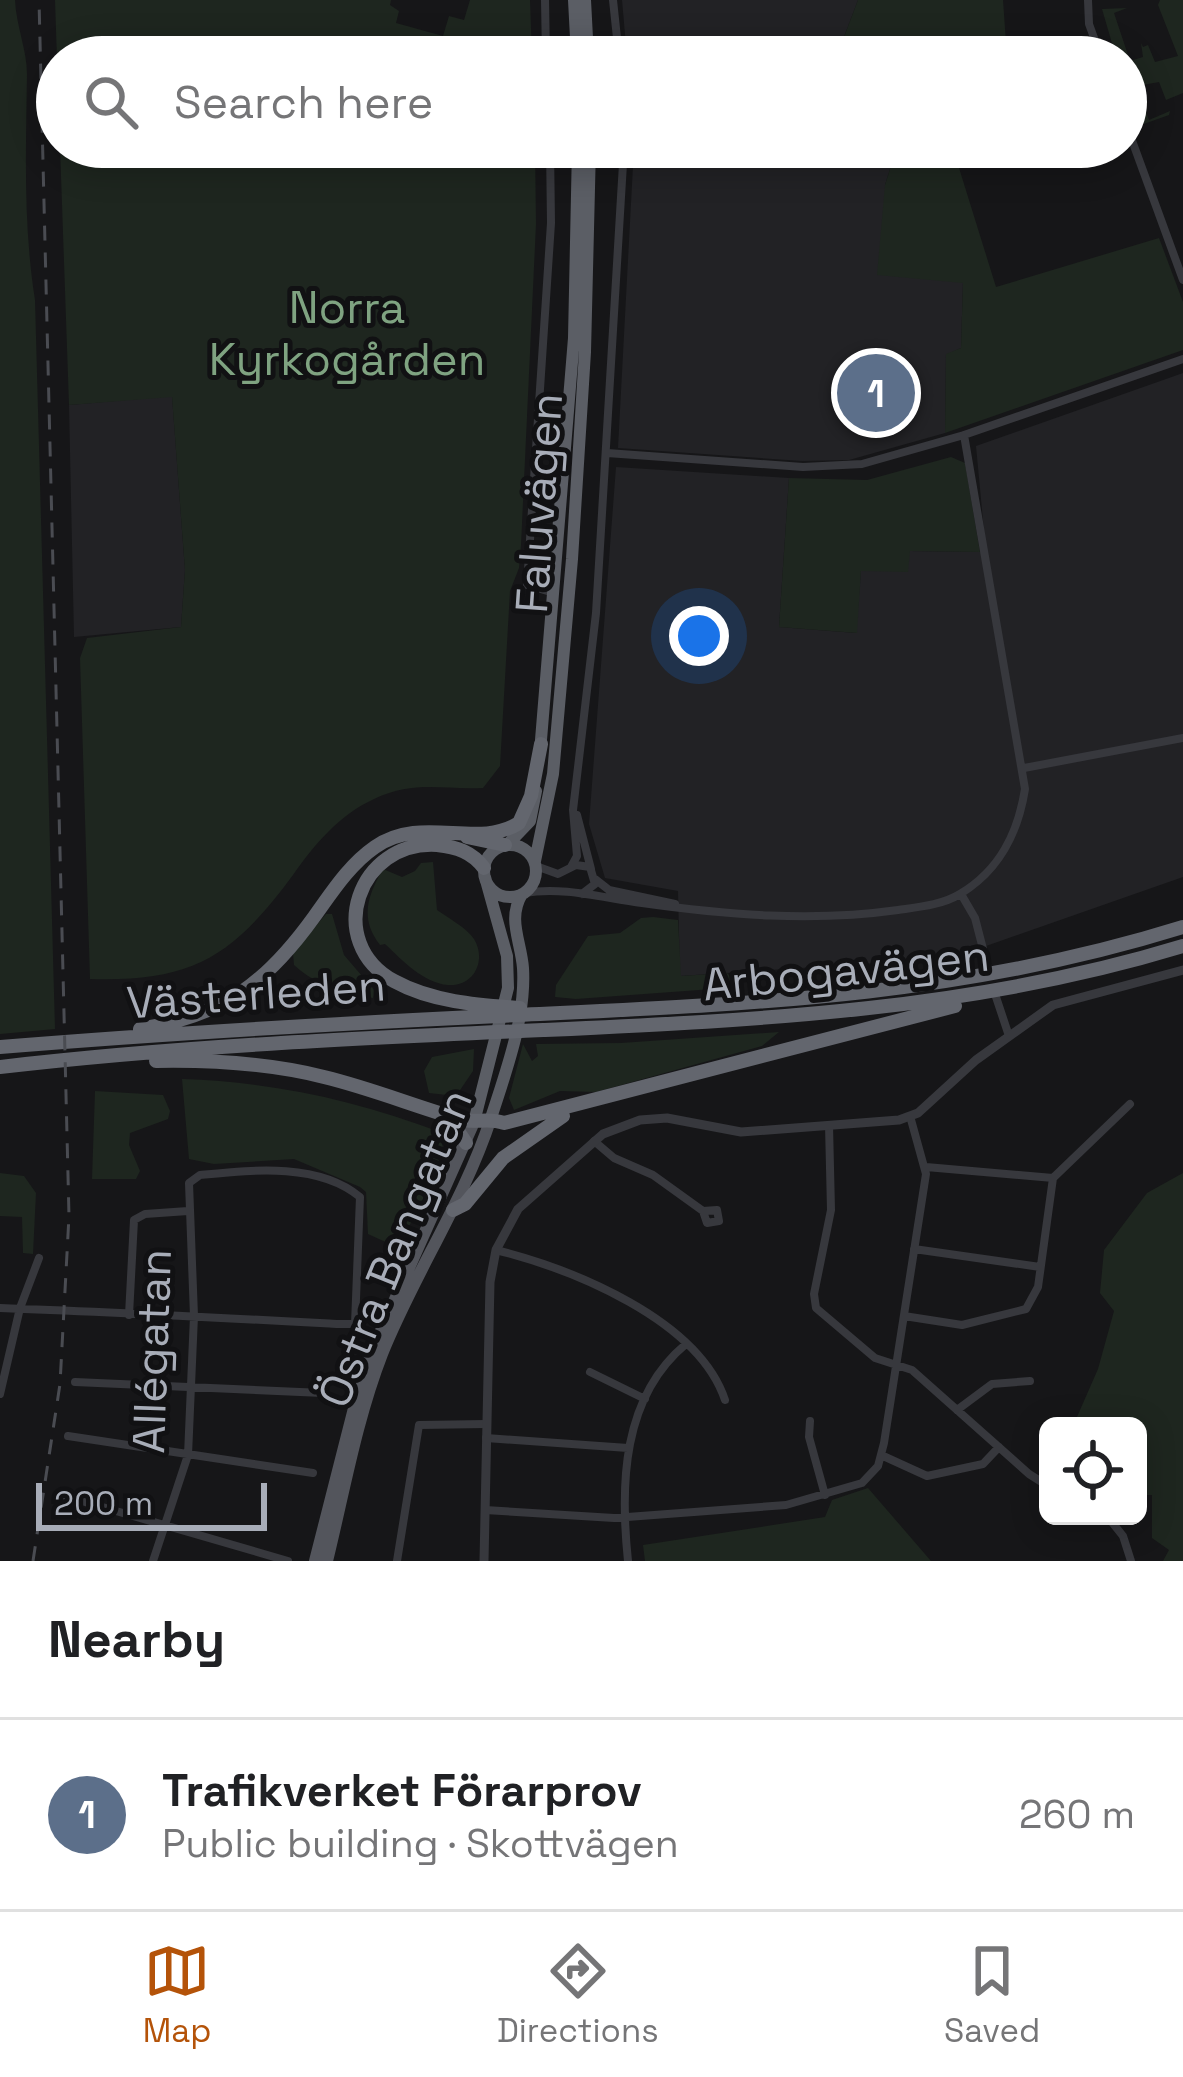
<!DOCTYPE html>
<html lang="en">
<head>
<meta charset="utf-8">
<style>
	:root { --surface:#fff; --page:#f2f2f2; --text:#202124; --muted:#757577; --line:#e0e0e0; --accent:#b45309 }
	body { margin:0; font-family:"Space Grotesk",sans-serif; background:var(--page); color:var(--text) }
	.controls { position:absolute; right:36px; bottom:36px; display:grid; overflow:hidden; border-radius:18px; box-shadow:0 6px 30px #0003 }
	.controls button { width:108px; height:108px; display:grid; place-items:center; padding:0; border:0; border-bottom:3px solid var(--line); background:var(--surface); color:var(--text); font:60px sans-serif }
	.scale { position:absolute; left:36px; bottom:30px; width:231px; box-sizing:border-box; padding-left:12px; border:6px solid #a8adb8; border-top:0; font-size:33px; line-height:42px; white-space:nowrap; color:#a8adb8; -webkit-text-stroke:9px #111113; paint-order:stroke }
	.you { position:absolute; left:699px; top:636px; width:42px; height:42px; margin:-30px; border:9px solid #fff; border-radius:50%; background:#1a73e8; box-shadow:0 0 0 18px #1a73e833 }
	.badge { display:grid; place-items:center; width:78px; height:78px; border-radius:50%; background:var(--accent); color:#fff; font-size:39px; font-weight:700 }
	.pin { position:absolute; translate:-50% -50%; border:6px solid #fff; box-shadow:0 3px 12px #0006 }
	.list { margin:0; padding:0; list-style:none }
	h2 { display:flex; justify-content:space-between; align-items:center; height:156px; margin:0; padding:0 48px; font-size:51px }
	h2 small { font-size:39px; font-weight:400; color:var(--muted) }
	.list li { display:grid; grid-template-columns:78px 1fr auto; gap:36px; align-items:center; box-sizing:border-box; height:192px; padding:0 48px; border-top:3px solid var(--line) }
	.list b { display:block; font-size:45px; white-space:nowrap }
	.list p { margin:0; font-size:39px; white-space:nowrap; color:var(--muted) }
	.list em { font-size:39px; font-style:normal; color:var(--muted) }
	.icon { flex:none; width:66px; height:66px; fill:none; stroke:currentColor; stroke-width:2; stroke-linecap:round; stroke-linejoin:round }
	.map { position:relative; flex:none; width:1183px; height:1561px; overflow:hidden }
	.search { position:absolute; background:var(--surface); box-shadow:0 6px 30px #0003; left:36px; right:36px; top:36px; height:132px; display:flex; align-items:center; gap:30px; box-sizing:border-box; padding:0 42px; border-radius:66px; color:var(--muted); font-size:45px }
	.sheet { height:348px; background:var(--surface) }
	nav { display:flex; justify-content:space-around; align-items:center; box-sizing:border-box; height:168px; border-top:3px solid var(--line); background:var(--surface); font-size:33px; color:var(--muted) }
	nav a { display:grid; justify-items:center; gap:6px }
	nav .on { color:var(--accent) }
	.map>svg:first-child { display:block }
	.built { fill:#222225 }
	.green { fill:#1e261f }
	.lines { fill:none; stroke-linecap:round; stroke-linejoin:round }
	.minor { stroke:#37383d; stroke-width:8 }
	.tertiary { stroke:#37383d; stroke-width:9 }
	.primary { stroke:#53555c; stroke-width:12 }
	.trunk { stroke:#5b5e65; stroke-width:12 }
	.motorway { stroke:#63666e; stroke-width:14 }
	.rail { stroke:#4a4c52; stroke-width:3; stroke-dasharray:15 12; stroke-linecap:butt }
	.labels { text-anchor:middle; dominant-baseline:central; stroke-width:10; stroke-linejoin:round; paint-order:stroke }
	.park-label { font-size:45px; fill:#7fa381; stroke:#111113 }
	.street-label { font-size:45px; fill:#a8adb8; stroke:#111113 }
</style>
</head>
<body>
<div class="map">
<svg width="1183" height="1561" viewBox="0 0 1183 1561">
	<rect width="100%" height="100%" fill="#161618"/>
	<path class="built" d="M622,0H858L841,45L740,42L738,57H627Z
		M634,147H897L885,185L963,282L961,348L946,355L945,433L849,460L802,461L618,448Z
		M1183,373V877L952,958L680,976L678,891L605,878L589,824L616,467L789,478L779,627L856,633L861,571L910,551L986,552L976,446Z
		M172,396L185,570L181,627L74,637L69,405Z"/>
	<path class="green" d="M0,0H15C16,25 27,50 27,74C26,150 23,224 35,300L55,1029L0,1034Z
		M55,0H391L390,5L399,11L396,23L443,36L449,16L464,20L470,0H530L532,57L57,60Z
		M858,0H1003L1007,57H738L739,42L841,45Z
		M1160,0H1183V93L1166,100L1159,82L1137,86L1149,120L1170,111L1169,115L1141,125L1126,83V57H1116L1102,9L1127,8L1114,13L1130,61L1143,57L1141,43L1143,47L1148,45L1155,62L1178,56L1158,5Z
		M60,147H535L536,224L521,545L519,568L510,591L500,766L483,788C441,790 415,780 374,799C339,815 315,844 293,875C233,956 194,982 90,979L80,658L87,638L181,627L185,570L172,397L69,405Z
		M897,147H977L955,155L996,287L1159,238L1183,302V350L945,433L946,354L961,348L963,283L877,275L885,185Z
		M951,457L965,463L980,552L910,551L908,572L861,571L857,633L779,627L789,478L867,480Z
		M433,862L437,910C448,918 467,928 474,939C487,960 474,987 448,985C423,983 402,960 385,944L380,945C359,918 368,895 383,869L402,877L415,871L421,863Z
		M326,914H332L344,955L374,990L373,998C344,993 317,986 294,965L293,953Z
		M653,917L678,920L681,976L727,973L740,987L576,999L555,997L556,985L588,936L620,933L641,918Z
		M779,1032L762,1046L596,1092L560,1091L514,1110L509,1098L523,1044L532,1061L538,1056L536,1044L621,1043Z
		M474,1049L473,1071L456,1096L429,1093L424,1071L432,1057Z
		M182,1079C273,1082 355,1100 440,1132C454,1174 408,1211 401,1249L368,1234L366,1192L360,1187L294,1159L214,1164L189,1159Z
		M95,1091L163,1095L170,1111L168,1119L130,1133L129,1145L140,1171L136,1179H92Z
		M0,1173L24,1176L36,1193L33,1254L23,1253L22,1217L0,1216Z
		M1183,1173V1561H1163L1169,1550L1152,1538V1495H1138V1426H1073L1098,1369L1114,1311L1100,1293L1104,1250L1147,1193Z
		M868,1488L931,1561H645L643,1545L825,1517L832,1500Z"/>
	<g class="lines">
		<path class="minor" d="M545,0L546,57
			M613,0L619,57
			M1088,0L1089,24L1101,57
			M1126,124L1183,280
			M550,147L551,223L527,585L554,593
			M607,453L803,467L862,464L964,435L1183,359
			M1024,768L1183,738
			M577,815L591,869
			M536,866L558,874L576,865L590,867L595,884L582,894
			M571,867L577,856L573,810L596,613L624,147
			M595,879L609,890L675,904
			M524,893C563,886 603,898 642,903C727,915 813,922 898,910C919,907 942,905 960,894C1000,870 1018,833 1025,789L964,435
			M961,894L975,918L990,976
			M994,991L1009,1036
			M829,1125L831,1210L814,1294L816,1308L875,1358L912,1370L1029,1474L1048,1486
			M594,1141L614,1158L653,1175L703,1211L717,1210L719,1221L707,1223L703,1211
			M1053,1178L1130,1104
			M914,1249L1040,1267
			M496,1250C572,1269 698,1319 725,1400
			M0,1308C113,1312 225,1318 338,1324H355L360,1197C318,1162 251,1170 200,1175L189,1183L194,1316L188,1455L153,1561
			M129,1315L134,1220L145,1214L188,1211
			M904,1316L962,1325L1026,1309L1038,1287L1053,1178L926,1167
			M590,1372L645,1399
			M75,1382L323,1393
			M0,1394L20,1308L39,1258
			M957,1410L992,1384L1030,1381
			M810,1421L809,1437L825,1495
			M68,1436L313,1473
			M486,1438L628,1448
			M881,1455L927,1476L983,1464L999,1447
			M61,1495L288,1561
			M485,1510L614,1518L786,1505L862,1483L878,1466L884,1443L926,1174L910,1116
			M1107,1516L1123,1536L1131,1561
			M397,1561L419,1425L486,1424
			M628,1561C620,1485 622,1397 686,1344"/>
		<path class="tertiary" d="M484,1561L490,1282L496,1250L518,1209L603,1134L640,1120L667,1118L741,1132L899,1120L918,1113L976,1060L1053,1005L1183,970"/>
		<path class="primary" d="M315,1561L364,1369L474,1122
			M327,1561C344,1492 356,1421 382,1354C414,1274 464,1201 491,1118"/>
		<path class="trunk" d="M574,0L577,57
			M585,0L588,57
			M540,752L574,338L578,147
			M484 871a26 26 0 1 1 52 0a26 26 0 1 1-52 0Z
			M507,845L530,821L536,791
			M535,861L553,774L572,559L585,352L590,147
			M491,1118C506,1071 526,1018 523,968C521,941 507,919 522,894
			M474,1122L508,988L507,956L485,877"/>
		<path class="motorway" d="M467,837L505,845
			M484,868C472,852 457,847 437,845C358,840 323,942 394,981C432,1002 478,1005 520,1008
			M140,1029C223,1015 265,985 314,917C332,892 349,865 375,847C422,814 477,850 519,823L531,796L541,744
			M0,1047C172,1033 345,1023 518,1015C749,1004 959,997 1183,927
			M156,1061C213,1060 269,1063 324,1077C370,1088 414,1106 459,1119C475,1124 488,1117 504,1123L955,1006
			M0,1067C180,1046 363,1038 545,1030C761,1020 974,1010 1183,946
			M449,1118L466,1143
			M453,1210L465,1204L503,1158L563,1116"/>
		<path class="rail" d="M33,1561L60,1384L69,1216L39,0"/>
	</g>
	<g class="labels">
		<g class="park-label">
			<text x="347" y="307">Norra<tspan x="347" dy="52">Kyrkogården</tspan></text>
		</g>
		<g class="street-label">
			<text transform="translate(539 503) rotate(-86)">Faluvägen</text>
			<text transform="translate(846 970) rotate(-6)">Arbogavägen</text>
			<text transform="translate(256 994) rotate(-4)">Västerleden</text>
			<text transform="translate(395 1248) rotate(-68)">Östra Bangatan</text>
			<text transform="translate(152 1351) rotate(-88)">Allégatan</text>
		</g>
	</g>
</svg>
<div class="controls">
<button><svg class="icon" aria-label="locate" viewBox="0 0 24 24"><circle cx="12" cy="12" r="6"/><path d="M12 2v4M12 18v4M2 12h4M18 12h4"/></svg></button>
</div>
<div class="scale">200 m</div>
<div class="you"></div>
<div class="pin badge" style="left:876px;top:393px;background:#5c6f8a">1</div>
<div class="search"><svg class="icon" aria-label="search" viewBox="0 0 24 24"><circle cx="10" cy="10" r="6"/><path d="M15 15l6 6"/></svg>Search here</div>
</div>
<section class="sheet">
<h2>Nearby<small></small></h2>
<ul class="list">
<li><span class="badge" style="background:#5c6f8a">1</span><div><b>Trafikverket Förarprov</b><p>Public building · Skottvägen</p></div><em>260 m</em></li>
</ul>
</section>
<nav>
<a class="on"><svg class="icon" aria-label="map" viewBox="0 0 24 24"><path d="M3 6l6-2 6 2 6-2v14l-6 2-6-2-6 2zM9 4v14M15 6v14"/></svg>Map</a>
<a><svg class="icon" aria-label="directions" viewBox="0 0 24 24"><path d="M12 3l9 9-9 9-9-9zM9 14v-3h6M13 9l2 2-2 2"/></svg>Directions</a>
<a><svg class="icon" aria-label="saved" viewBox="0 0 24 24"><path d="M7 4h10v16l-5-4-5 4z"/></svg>Saved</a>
</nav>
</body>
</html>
